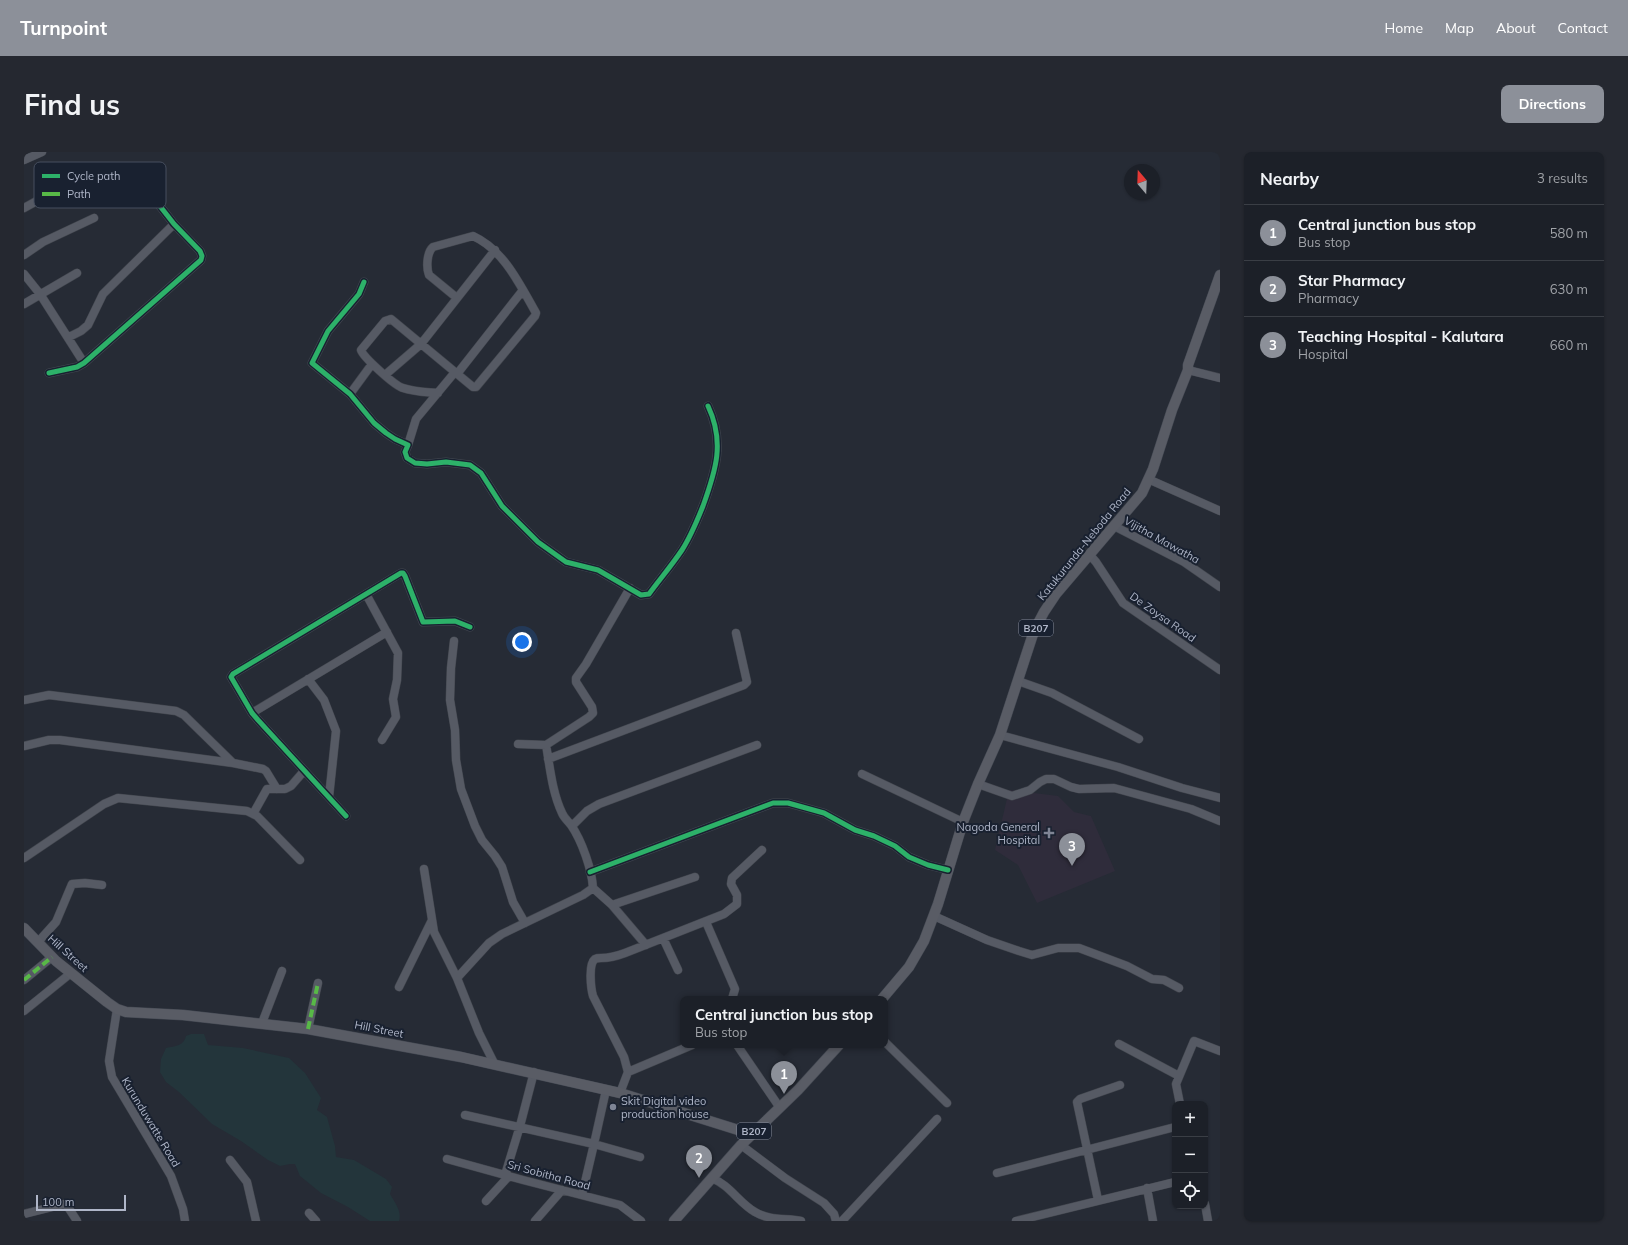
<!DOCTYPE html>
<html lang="en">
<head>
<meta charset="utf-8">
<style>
	:root { --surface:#1c2028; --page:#252830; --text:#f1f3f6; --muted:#a0a3a8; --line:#3a3e45; --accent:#8c9099 }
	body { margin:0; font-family:Mulish,sans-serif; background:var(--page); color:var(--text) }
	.controls { position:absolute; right:12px; bottom:12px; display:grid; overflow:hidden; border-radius:8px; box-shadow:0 1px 3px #0004 }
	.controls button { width:36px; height:36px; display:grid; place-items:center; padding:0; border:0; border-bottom:1px solid var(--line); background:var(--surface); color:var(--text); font:20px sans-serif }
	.compass { position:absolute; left:1100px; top:12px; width:36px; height:36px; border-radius:50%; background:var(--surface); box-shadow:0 1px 3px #0004; rotate:341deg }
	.scale { position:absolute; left:12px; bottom:10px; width:90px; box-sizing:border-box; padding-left:4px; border:2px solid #afb6c8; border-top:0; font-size:11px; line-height:14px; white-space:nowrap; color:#afb6c8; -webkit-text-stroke:3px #192130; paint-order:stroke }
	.you { position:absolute; left:498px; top:490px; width:14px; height:14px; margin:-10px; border:3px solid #fff; border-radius:50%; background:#1a73e8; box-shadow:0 0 0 6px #1a73e833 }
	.badge { display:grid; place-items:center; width:26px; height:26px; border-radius:50%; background:var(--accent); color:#fff; font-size:13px; font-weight:700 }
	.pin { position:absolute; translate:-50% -33px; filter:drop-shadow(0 1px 2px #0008) }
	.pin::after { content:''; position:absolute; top:21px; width:14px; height:12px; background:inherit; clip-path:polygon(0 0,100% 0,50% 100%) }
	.popup { position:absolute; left:656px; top:844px; width:208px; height:52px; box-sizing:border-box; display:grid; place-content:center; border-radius:8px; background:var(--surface); filter:drop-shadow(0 1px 3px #0005); font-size:13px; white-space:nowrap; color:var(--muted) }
	.popup b { font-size:15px; color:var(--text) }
	.popup::after { content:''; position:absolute; left:50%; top:100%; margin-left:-8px; border:8px solid transparent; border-top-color:var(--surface) }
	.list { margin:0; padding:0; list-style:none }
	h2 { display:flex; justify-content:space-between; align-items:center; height:52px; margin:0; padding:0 16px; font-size:17px }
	h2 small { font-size:13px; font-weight:400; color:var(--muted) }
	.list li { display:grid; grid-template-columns:26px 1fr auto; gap:12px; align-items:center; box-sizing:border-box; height:56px; padding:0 16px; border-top:1px solid var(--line) }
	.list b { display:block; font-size:15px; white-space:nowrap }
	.list p { margin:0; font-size:13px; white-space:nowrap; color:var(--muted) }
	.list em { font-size:13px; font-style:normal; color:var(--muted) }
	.icon { flex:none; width:22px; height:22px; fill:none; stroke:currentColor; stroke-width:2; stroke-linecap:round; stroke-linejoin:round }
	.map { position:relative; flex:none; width:1196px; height:1069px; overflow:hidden; border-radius:8px }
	header { display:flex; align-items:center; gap:24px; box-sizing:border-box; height:56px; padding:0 20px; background:var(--accent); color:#fff }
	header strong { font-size:19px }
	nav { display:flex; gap:22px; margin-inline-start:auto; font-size:14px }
	.intro { display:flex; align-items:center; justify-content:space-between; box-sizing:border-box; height:96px; padding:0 24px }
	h1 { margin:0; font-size:28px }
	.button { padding:10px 18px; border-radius:8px; background:var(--accent); color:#fff; font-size:14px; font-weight:700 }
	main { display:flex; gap:24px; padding:0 24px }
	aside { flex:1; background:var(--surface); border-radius:8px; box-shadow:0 1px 3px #0004 }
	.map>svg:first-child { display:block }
	.medical { fill:#2f2c3b }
	.green { fill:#23353b }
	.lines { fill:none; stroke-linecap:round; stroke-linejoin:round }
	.minor-casing { stroke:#42464e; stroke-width:9 }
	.major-casing { stroke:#434852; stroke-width:11 }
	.minor { stroke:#565a64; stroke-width:8 }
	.major { stroke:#595c65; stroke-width:10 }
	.quiet { stroke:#58b947; stroke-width:4; stroke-dasharray:8 4; stroke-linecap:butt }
	.cycleway-casing { stroke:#192130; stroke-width:8 }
	.cycleway { stroke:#2db169; stroke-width:5 }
	.poi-dot { fill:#7f8595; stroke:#192130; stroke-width:1.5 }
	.labels { text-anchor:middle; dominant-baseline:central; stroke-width:4; stroke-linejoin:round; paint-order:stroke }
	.shield { fill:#192130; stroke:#82899a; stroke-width:1 }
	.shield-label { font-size:10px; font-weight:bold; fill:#afb6c8 }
	.street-label { font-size:11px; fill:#afb6c8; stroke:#192130 }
	.poi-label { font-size:11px; fill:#afb6c8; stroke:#192130; text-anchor:end }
	.key { fill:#192130; stroke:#464e5e; stroke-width:1 }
	.key-label { font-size:11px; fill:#afb6c8 }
</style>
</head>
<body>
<header>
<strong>Turnpoint</strong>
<nav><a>Home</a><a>Map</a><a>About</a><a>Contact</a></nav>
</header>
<div class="intro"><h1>Find us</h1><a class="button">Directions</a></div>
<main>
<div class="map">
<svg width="1196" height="1069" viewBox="0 0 1196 1069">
	<rect width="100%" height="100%" fill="#262b35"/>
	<path class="medical" d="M985,638L1034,644L1050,660L1067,664L1091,719L1013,751L994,713L971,698Z"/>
	<path class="green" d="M167,882H180L184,893L219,896L265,906L281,921L297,946L293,958L303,965L311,994L312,1005L330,1008L362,1027L368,1035L366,1042C371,1051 378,1059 375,1069H346L324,1055L297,1041L276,1024L271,1012H266L256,1014L244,1008L217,989L188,972L155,940L142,930L136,920L137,907L142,896C151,894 160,894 162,884Z"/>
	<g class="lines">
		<g class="minor-casing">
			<path id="minor" d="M0,8L18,0
				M0,56L58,24
				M0,103L19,90L70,66
				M0,122L16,142L60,211
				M340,130L335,142L304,179L288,211L326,242L350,271L362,281L371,287L384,293L381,300L383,306L391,311L403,312L422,310L446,313L457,321L478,354L514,390L542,410L574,418L617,443L625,442C636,427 648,413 658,398C667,384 673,369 679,354C692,318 701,290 684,254
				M0,152L53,121
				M45,185L57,179L64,173L79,142L150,72
				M1164,218L1196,226
				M25,221L53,215L60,211L177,108L178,104L176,99L150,72L132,49
				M433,222L499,138
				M361,223L397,192L471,98
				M414,241C403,240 390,240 379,236C371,234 339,205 337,198L361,169L367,167L449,235H452L511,164L512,161C496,133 480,98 449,84L409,95C403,100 402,115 405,123L433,146
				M326,242L348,212
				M384,293L392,267L431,220
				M1124,327L1196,359
				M1090,374L1160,410L1196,435
				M1065,402L1072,410L1099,451L1196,518
				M342,442L374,501L373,528L369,547L372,565L358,588
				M430,489L427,516L426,548L431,578L432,608L437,637L451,674L458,688L471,704L478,715L489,750L501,771
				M284,527L300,548L312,579L305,645
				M994,529L1028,541L1115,587
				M0,548L25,543L152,559L160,563L209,611
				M228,561L363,480
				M976,583L1094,615L1158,636L1196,646
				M494,592L522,593L565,565L569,561L568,555L552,530V526L562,512L606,436
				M0,594L25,588H36L209,611L239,617L242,619L253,637
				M524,607L720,533L723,530L712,481
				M838,622L939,670
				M954,632L988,644L1006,638L1016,630L1022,627H1030L1047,635L1055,637L1090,636L1167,657L1196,669
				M229,662L243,637H261L267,634L280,619
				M322,664L234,568L228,561L207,525L209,522L377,421H379L381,424L399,470L431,469L446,475
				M548,674L563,659L575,652L733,593
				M0,706L80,652L94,646L223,659L233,664L276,708
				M400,717L410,780L433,826L455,881L470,911
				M566,720L749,651H764L800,661L831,678L850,684L871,694L885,705L904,713L924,718
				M569,736L588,753L622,793
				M588,753L671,725
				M910,764L963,788L995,799L1008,803L1034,796H1055L1103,814L1128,827L1140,828L1155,836
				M682,770L711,837L708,847
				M639,786L654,818
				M14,790L32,770L48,732L61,731L78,733
				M433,826L465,791L478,782L559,743L569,736C568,718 558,689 547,673C544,669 540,666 538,661C528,640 526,615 522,593
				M0,828L28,805
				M375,835L408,768
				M93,857L85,909L88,925L147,1024L159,1057L161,1069
				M0,859L47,821
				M238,871L258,819
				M284,877L294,831
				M861,890L923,951
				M1095,892L1155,924
				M713,893L756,956
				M604,920L668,893
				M596,941L604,920L600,905L569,844C567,837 564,812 571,807C573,806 575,806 577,806C586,806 593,804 601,801L700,762L713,752V743L707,732L708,726L738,698
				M1156,952L1152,932L1170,889L1196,899
				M441,963L570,992L582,938
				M717,993L761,1026L800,1051L810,1062L812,1069
				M423,1007L499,1028L596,1053L617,1069
				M206,1008L223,1030L232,1069
				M973,1021L1151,975
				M481,1023L496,974L510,920
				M687,1026C705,1032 715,1051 731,1060C746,1069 762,1066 777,1069
				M1123,1036L1129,1069
				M558,1043L570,992L616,1005
				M1074,1048L1053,950L1056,947L1096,933
				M462,1049L485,1024
				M1181,1052L1184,1069
				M285,1061L292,1069
				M0,1062L40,1052L44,1055L53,1069
				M511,1069L538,1038
				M818,1069L913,967
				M992,1069L1151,1030"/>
		</g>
		<g class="major-casing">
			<path id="major" d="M0,776L32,809L83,850L93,857L102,860L159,863L284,877L437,905L596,941L727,982
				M858,847L885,815L900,789L914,752L939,670L954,632L976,583L1010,479L1020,460L1032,442L1118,341L1129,317L1148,258L1164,218V213L1196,123
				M650,1069L717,993L774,938L815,893"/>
		</g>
		<use href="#minor" class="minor"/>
		<use href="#major" class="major"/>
		<path class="quiet" d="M0,828L28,805
			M284,877L294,831"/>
		<g class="cycleway-casing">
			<path id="cycleway" d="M340,130L335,142L304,179L288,211L326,242L350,271L362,281L371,287L384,293L381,300L383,306L391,311L403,312L422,310L446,313L457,321L478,354L514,390L542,410L574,418L617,443L625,442C636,427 648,413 658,398C667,384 673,369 679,354C692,318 701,290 684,254
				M25,221L53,215L60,211L177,108L178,104L176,99L150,72L132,49
				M322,664L234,568L228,561L207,525L209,522L377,421H379L381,424L399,470L431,469L446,475
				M566,720L749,651H764L800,661L831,678L850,684L871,694L885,705L904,713L924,718"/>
		</g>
		<use href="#cycleway" class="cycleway"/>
	</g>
	<g class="poi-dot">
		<path d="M1023 675h4v4h4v4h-4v4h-4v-4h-4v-4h4z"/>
		<circle cx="589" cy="955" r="4"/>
	</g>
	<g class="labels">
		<g class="shield">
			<rect x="995" y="468" width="34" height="16" rx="3"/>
			<rect x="713" y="971" width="34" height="16" rx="3"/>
		</g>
		<g class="shield-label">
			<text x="1012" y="476">B207</text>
			<text x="730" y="979">B207</text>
		</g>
		<g class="street-label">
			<text transform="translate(1138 388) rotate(29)">Vijitha Mawatha</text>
			<text transform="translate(1060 392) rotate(-51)">Katukurunda-Neboda Road</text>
			<text transform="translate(1139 465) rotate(35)">De Zoysa Road</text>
			<text transform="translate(44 801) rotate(42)">Hill Street</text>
			<text transform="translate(355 877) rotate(11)">Hill Street</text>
			<text transform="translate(127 970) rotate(59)">Kurunduwatte Road</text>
			<text transform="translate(525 1023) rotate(15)">Sri Sobitha Road</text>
		</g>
		<g class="poi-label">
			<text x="1016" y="675">Nagoda General<tspan x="1016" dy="13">Hospital</tspan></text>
			<text x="597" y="949" text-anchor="start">Skit Digital video<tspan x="597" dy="13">production house</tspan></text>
		</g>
	</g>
	<rect x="10" y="10" width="132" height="46" rx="6" class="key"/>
	<rect x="18" y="22" width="18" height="4" fill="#2db169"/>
	<rect x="18" y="40" width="18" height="4" fill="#58b947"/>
	<g class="key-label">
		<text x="43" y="28">Cycle path</text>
		<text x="43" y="46">Path</text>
	</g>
</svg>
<div class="controls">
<button>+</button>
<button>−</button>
<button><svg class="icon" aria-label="locate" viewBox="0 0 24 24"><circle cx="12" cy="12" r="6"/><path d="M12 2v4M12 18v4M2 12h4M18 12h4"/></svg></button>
</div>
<svg class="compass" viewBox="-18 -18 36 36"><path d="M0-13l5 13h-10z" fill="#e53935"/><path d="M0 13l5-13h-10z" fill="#a0a3a8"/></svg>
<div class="scale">100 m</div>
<div class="you"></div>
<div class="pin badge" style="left:760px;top:942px">1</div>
<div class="popup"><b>Central junction bus stop</b>Bus stop</div>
<div class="pin badge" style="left:675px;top:1026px">2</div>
<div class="pin badge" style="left:1048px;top:714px">3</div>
</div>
<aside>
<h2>Nearby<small>3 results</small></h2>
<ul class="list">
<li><span class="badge">1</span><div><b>Central junction bus stop</b><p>Bus stop</p></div><em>580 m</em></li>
<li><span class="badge">2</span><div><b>Star Pharmacy</b><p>Pharmacy</p></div><em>630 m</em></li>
<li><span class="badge">3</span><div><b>Teaching Hospital - Kalutara</b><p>Hospital</p></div><em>660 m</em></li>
</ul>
</aside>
</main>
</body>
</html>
